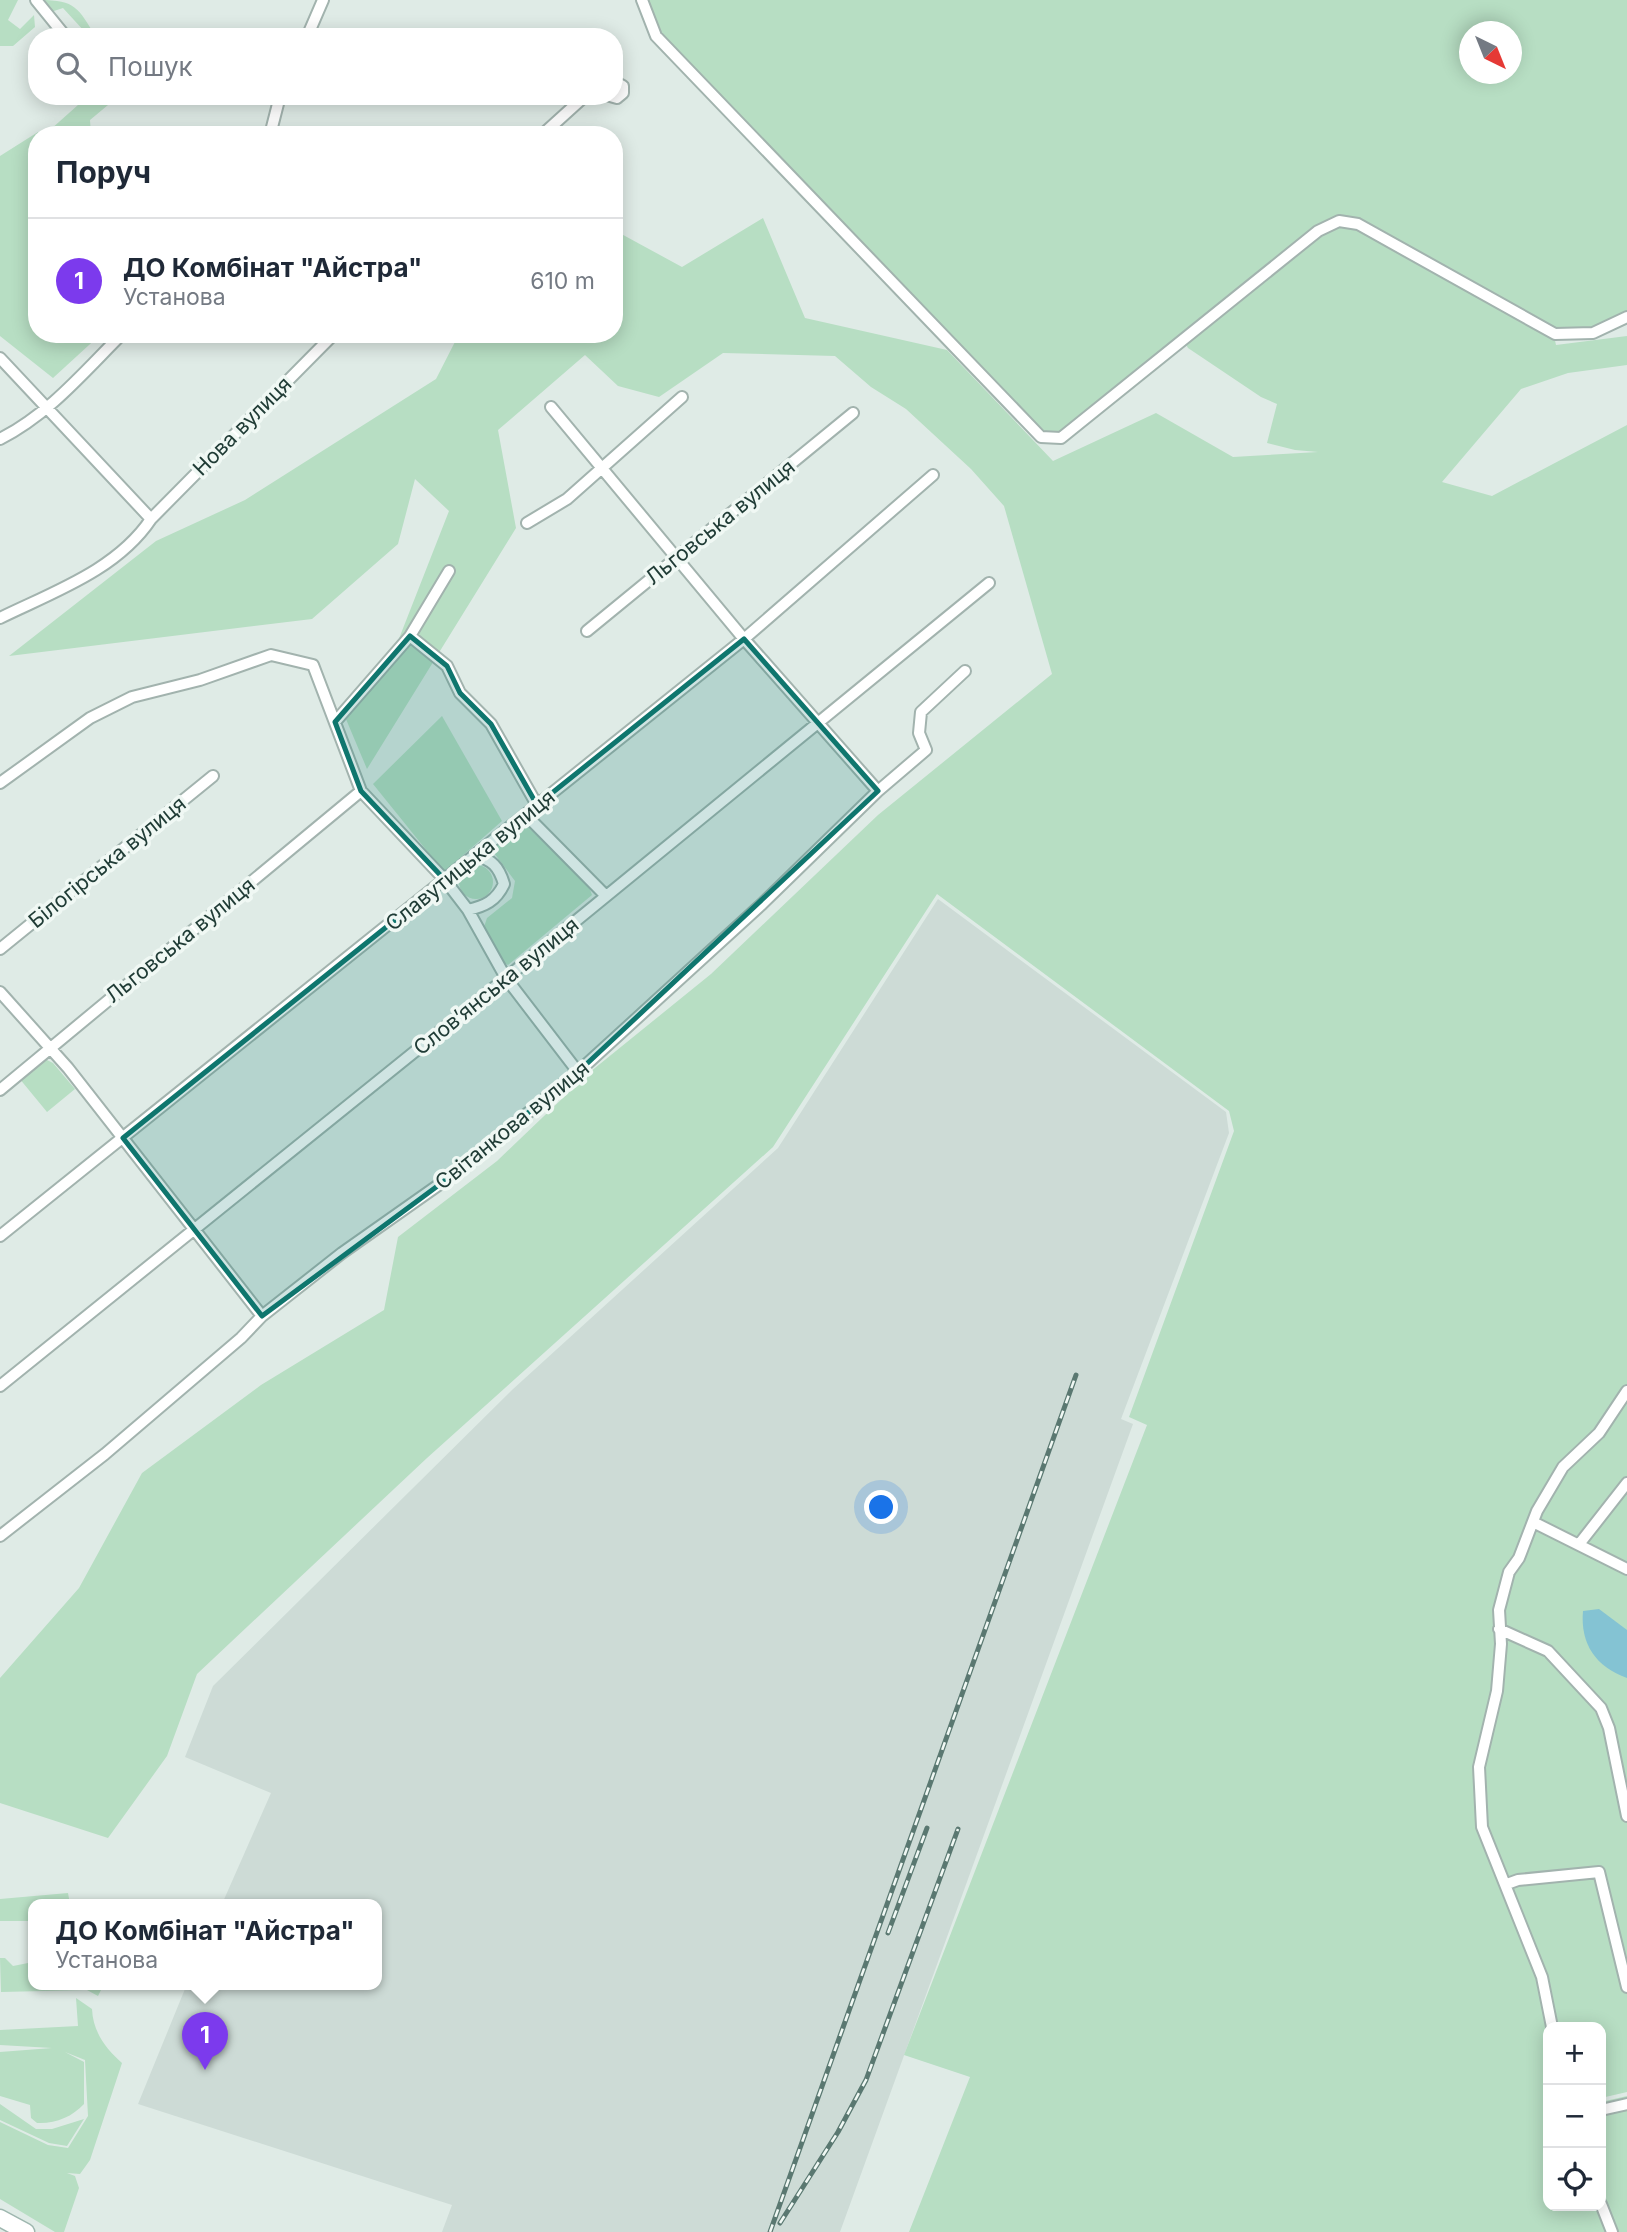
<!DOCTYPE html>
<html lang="uk">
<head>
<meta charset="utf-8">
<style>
	:root { --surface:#fff; --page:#f2f2f3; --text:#1f2937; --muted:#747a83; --line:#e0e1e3; --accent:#7c3aed }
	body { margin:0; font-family:Inter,sans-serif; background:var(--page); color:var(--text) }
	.controls { position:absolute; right:21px; bottom:21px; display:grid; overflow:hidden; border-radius:14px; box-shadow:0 4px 18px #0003 }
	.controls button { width:63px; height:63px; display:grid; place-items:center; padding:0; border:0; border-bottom:2px solid var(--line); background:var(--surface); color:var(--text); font:35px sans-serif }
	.compass { position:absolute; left:1459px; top:21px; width:63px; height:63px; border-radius:50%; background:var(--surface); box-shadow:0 4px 18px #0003; rotate:137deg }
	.you { position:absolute; left:882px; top:1508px; width:24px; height:24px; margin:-18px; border:5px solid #fff; border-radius:50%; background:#1a73e8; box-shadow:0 0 0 10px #1a73e833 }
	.badge { display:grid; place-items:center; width:46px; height:46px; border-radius:50%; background:var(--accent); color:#fff; font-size:23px; font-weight:700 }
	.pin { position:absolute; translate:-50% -58px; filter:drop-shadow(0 2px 4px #0008) }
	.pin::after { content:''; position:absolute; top:37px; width:24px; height:21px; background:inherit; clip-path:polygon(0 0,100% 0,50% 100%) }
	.popup { position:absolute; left:28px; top:1899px; width:354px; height:91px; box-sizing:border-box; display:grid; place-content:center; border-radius:14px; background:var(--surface); filter:drop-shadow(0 2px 5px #0005); font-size:23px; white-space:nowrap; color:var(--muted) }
	.popup b { font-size:26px; color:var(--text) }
	.popup::after { content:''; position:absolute; left:50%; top:100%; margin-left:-14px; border:14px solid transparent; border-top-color:var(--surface) }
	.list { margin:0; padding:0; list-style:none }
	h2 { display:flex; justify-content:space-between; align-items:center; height:91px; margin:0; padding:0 28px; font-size:30px }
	h2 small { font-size:23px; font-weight:400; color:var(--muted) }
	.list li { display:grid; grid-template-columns:46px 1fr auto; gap:21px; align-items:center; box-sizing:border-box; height:126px; padding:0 28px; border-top:2px solid var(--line) }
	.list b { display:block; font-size:26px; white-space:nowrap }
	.list p { margin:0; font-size:23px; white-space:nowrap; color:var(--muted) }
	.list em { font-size:23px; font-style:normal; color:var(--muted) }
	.icon { flex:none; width:38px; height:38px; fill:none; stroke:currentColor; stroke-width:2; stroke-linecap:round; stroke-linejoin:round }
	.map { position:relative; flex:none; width:1627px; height:2232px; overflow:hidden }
	.search { position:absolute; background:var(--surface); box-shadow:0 4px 18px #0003; left:28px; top:28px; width:595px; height:77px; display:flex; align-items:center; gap:18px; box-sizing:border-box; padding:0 24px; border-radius:28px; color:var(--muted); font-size:26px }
	.panel { position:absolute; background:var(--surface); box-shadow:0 4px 18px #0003; left:28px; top:126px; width:595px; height:217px; border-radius:28px }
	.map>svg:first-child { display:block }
	.built { fill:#cddbd6 }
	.green { fill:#b7dec3; fill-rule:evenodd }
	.water { fill:#84c3d3 }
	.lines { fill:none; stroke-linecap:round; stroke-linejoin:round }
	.minor-casing { stroke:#a2b3ae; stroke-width:14 }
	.secondary-casing { stroke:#9eb7af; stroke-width:19 }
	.minor { stroke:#fff; stroke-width:10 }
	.secondary { stroke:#fff; stroke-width:16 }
	.rail-casing { stroke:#5a7871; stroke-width:5 }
	.rail { stroke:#f0f8f4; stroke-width:2.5; stroke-dasharray:8; stroke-linecap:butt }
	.marked { fill:#0f766e; fill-opacity:0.2; stroke:#0f766e; stroke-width:5; stroke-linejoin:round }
	.labels { text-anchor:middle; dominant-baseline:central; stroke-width:7; stroke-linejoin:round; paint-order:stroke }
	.street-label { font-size:21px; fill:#203c36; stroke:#f0f8f4 }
</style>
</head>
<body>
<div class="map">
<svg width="1627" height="2232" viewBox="0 0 1627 2232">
	<rect width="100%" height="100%" fill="#dfebe6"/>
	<path class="built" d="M938,899L1226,1112L1229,1133L1121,1419L1133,1424L840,2232H442L452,2205L138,2104L187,1984H376V1904H222L271,1793L185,1757L213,1686L512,1390L778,1148Z"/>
	<path class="green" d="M0,0H18L8,20L20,29L34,15L35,27L13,46H0Z
		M40,0C76,0 78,8 96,37H82L85,32L63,8L51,12Z
		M646,0H1627V316L1593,331L1556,333L1338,219L1061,435L1044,434L659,33ZM1470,32H1512V74H1470Z
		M88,96H113L114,100L90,120L91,135H50V130Z
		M38,132L37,334H101L53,378L0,336V156Z
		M763,218L805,318L947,350L1053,461L1156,413L1233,457L1318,452L1295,450L1267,443L1277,404L1261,397L1188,348L1184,341L1321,231L1340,223L1357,226L1554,336L1556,345L1627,336V365L1568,373L1521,389L1442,482L1492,496L1627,425V2092L1601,2098V2027H1548V2206H1601V2102L1627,2096V2232H909L970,2077L904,2055L1147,1425L1129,1417L1234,1131L1229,1111L937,894L773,1147L427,1458L197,1674L167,1756L108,1838L0,1803V1678L79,1588L142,1473L261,1385L384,1310L398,1237L497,1161L590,1072L711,974L878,815L1052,674L1004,506L971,469L906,409L871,387L835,356L723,353L659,397L618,386L585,355L498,430L516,528L367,769L343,712L346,700L391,659L449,511L415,479L398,544L312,619L9,656L156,541L245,500L436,379L459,334H614V230L682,267Z
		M442,716L502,821L444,872L373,784Z
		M524,823L589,887L592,895L508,965L501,961L484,927L487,918L512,898L515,881L494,853L498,844Z
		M459 882a17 17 0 1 1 34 0a17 17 0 1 1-34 0Z
		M45,1059L53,1063L75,1089L47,1112L19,1078Z
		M68,1893L70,1904H33V1921H0V1899Z
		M0,1958H5L13,1966L33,1962V1984L103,1986L98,1996L87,1990L1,1992Z
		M76,1998L92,2009C93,2032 106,2049 122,2063L90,2160L80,2174L67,2173L75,2176L79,2188L64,2232H55L0,2199V2122L48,2145L68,2148L88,2116L85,2060L65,2052L84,2062V2104C72,2117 55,2124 37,2123L31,2118L30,2105L0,2096V2052L52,2048L0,2045V2030L78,2026Z
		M0,2104L36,2129H52L84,2119L67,2146L49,2143L0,2120Z"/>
	<path class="water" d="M1599,1609L1627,1630V1678C1596,1667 1580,1644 1583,1611Z"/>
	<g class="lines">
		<g class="minor-casing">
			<path id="minor" d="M36,0L66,37
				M642,0L656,36L1041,437L1061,438L1318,231L1339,221L1358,224L1555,334L1593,333L1627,317
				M307,37L323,0
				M610,96L617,98L623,93V86L614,81
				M270,135L280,96
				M542,135L585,96
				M0,358L151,519
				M551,407L744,639L878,791
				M0,439C49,414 83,373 122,334
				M527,523L567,499L682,397
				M0,618C53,592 117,570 151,519L334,334
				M587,631L853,413
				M410,636L447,666L460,693L491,724L537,805
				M335,722L410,636L449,571
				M0,783L90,718L132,697L200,680L271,655L313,665L361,791L445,880L468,910L506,978L578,1072
				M526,815L606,896
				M468,910C485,906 496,901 504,884C499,867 492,859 475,856
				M0,949L213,776
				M0,992L68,1068L262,1316
				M0,1090L361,791
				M0,1236L744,639L933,475
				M0,1386L506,978L989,583
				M1533,1522L1627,1569
				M0,1536L105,1454L241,1338L262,1316L342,1253L447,1179L578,1072L762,904L878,791L926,750L919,733L921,712L965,671
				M1580,1543L1627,1483
				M1499,1629L1548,1651L1601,1708L1609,1728L1627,1816
				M1507,1884L1518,1880L1599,1872L1627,1987
				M1552,2027L1542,1977L1482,1827L1479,1767L1497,1691L1501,1644L1499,1610L1509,1572L1519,1558L1537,1511L1563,1467L1599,1433L1627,1391
				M1601,2110L1627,2104
				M1601,2204L1612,2232"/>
		</g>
		<g class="secondary-casing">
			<path id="secondary" d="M0,2218L26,2232"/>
		</g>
		<use href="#minor" class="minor"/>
		<use href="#secondary" class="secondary"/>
		<g class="rail-casing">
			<path id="rail" d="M888,1933L927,1828
				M780,2223L838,2132L866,2080L958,1829
				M770,2232L1076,1375"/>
		</g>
		<use href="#rail" class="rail"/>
	</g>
	<path class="marked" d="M410,636L447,666L460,693L491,724L537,805L744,639L878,791L578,1072L447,1179L262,1316L123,1138L445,880L361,791L335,722Z"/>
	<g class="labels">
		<g class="street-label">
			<text transform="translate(242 426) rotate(-45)">Нова вулиця</text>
			<text transform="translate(720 522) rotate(-39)">Льговська вулиця</text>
			<text transform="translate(470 860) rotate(-39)">Славутицька вулиця</text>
			<text transform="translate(107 862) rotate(-39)">Білогірська вулиця</text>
			<text transform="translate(180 940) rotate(-39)">Льговська вулиця</text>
			<text transform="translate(496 986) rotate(-39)">Словʼянська вулиця</text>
			<text transform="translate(512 1125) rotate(-39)">Світанкова вулиця</text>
		</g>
	</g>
</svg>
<div class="controls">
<button>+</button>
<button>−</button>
<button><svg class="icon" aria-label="locate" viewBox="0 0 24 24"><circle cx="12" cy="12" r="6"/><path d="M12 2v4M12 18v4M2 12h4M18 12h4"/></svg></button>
</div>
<svg class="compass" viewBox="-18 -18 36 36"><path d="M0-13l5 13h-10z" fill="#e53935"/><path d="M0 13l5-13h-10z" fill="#747a83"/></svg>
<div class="you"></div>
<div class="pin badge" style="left:205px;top:2070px">1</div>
<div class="popup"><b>ДО Комбінат &quot;Айстра&quot;</b>Установа</div>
<div class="search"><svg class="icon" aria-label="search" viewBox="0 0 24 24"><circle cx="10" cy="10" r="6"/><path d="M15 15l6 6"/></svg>Пошук</div>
<section class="panel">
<h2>Поруч<small></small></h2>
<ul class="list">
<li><span class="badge">1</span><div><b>ДО Комбінат &quot;Айстра&quot;</b><p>Установа</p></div><em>610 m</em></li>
</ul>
</section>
</div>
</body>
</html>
